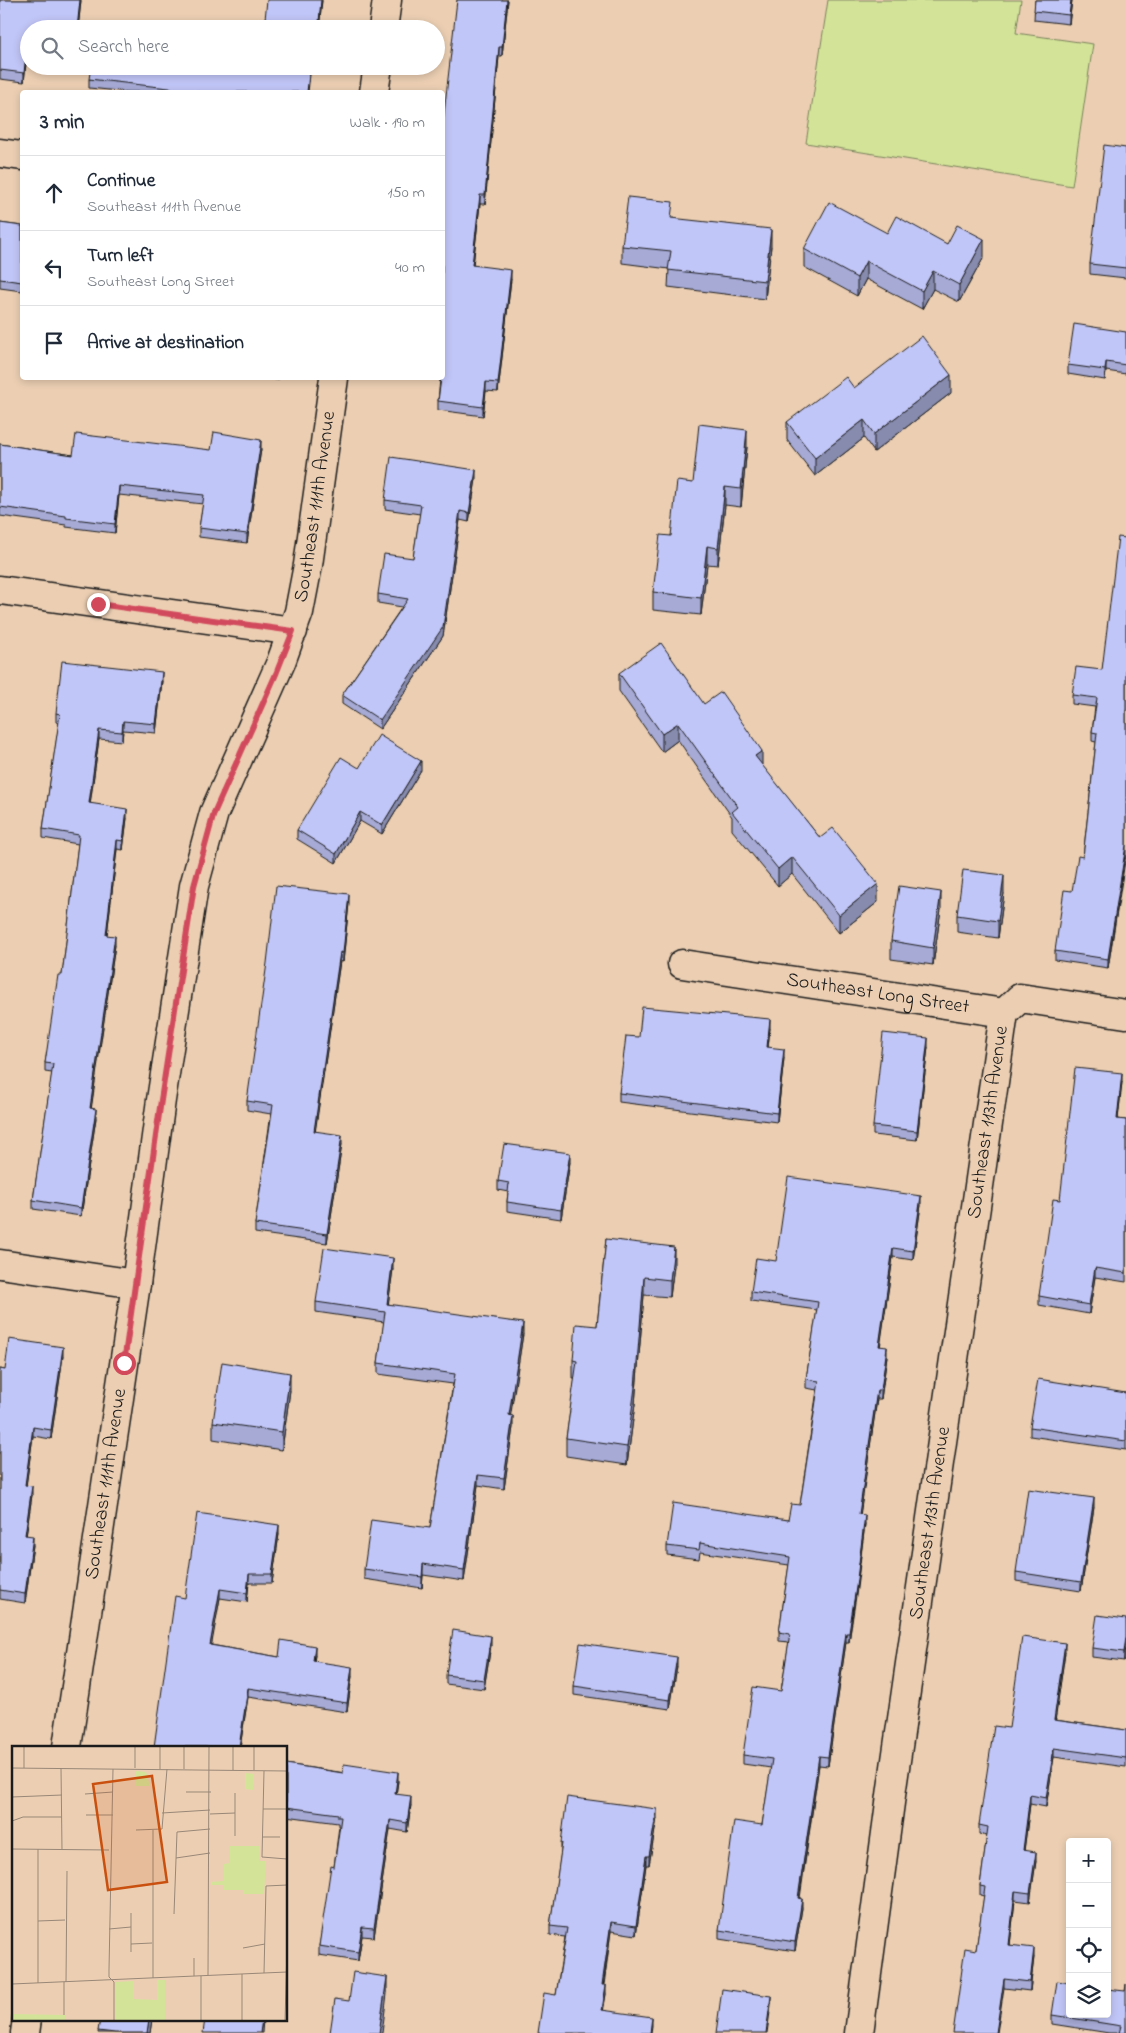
<!DOCTYPE html>
<html lang="en">
<head>
<meta charset="utf-8">
<style>
	:root { --surface:#fff; --page:#f6f6f7; --text:#1f2937; --muted:#747a83; --line:#e0e1e3 }
	body { margin:0; font-family:"Indie Flower",sans-serif; background:var(--page); color:var(--text) }
	.controls { position:absolute; right:15px; bottom:15px; display:grid; overflow:hidden; border-radius:5px; box-shadow:0 2px 8px #0003 }
	.controls button { width:45px; height:45px; display:grid; place-items:center; padding:0; border:0; border-bottom:1px solid var(--line); background:var(--surface); color:var(--text); font:25px sans-serif }
	.stop { position:absolute; width:15px; height:15px; margin:-11px; border:4px solid #d1495b; border-radius:50%; background:#fff }
	.stop.end { background:#d1495b; border-color:#fff; box-shadow:0 1px 5px #0008 }
	.list { margin:0; padding:0; list-style:none }
	h2 { display:flex; justify-content:space-between; align-items:center; height:65px; margin:0; padding:0 20px; font-size:21px }
	h2 small { font-size:16px; font-weight:400; color:var(--muted) }
	.list li { display:grid; grid-template-columns:32px 1fr auto; gap:15px; align-items:center; box-sizing:border-box; height:75px; padding:0 20px; border-top:1px solid var(--line) }
	.list b { display:block; font-size:19px; white-space:nowrap }
	.list p { margin:0; font-size:16px; white-space:nowrap; color:var(--muted) }
	.list em { font-size:16px; font-style:normal; color:var(--muted) }
	.icon { flex:none; width:28px; height:28px; fill:none; stroke:currentColor; stroke-width:2; stroke-linecap:round; stroke-linejoin:round }
	.map { position:relative; flex:none; width:1126px; height:2033px; overflow:hidden }
	.search { position:absolute; background:var(--surface); box-shadow:0 2px 8px #0003; left:20px; top:20px; width:425px; height:55px; display:flex; align-items:center; gap:12px; box-sizing:border-box; padding:0 18px; border-radius:28px; color:var(--muted); font-size:19px }
	.panel { position:absolute; background:var(--surface); box-shadow:0 2px 8px #0003; left:20px; top:90px; width:425px; height:290px; border-radius:5px }
	.map>svg:first-child { display:block }
	.green { fill:#d3e498; stroke:#78805a }
	.lines { fill:none; stroke-linecap:round; stroke-linejoin:round }
	.minor-casing { stroke:#1c1c1c; stroke-width:31 }
	.tertiary-casing { stroke:#1c1c1c; stroke-width:31 }
	.minor { stroke:#eccfb3; stroke-width:28 }
	.tertiary { stroke:#eccfb3; stroke-width:28 }
	.wall { fill:#a6aad5; stroke:#1c1c1c }
	.shaded-wall { fill:#878bae; stroke:#1c1c1c }
	.building { fill:#c1c6f8; stroke:#1c1c1c }
	.route { stroke:#d1495b; stroke-width:6 }
	.labels { text-anchor:middle; dominant-baseline:central; stroke-width:4; stroke-linejoin:round; paint-order:stroke }
	.street-label { font-size:20px; fill:#1c1c1c; stroke:#eccfb3 }
	.inset-road { fill:none; stroke:#998777; stroke-width:1 }
	.view { fill:#c9500e; fill-opacity:0.15; stroke:#c9500e; stroke-width:2.5 }
	.inset-edge { fill:none; stroke:#1c1c1c; stroke-width:2.5 }
</style>
</head>
<body>
<div class="map">
<svg width="1126" height="2033" viewBox="0 0 1126 2033">
	<rect width="100%" height="100%" fill="#eccfb3"/>
	<filter id="ink" filterUnits="userSpaceOnUse"><feTurbulence type="fractalNoise" baseFrequency=".02" numOctaves="2"/><feDisplacementMap in="SourceGraphic" scale="10" xChannelSelector="R" yChannelSelector="G"/><feConvolveMatrix kernelMatrix="1 2 1 2 8 2 1 2 1" color-interpolation-filters="sRGB"/></filter>
	<g filter="url(#ink)">
		<path class="green" d="M828,0H1021L1016,33L1093,44L1072,186L806,143Z"/>
		<g class="lines">
			<g class="minor-casing">
				<g id="minor">
					<path d="M0,153L22,156"/>
					<path d="M0,590L293,631"/>
					<path id="s1" d="M682,964L1004,1013"/>
					<path d="M1004,1013L1020,998L1126,1014"/>
					<path d="M0,1264L136,1284"/>
					<path id="s2" d="M859,2033L892,1788L1004,1013"/>
				</g>
			</g>
			<g class="tertiary-casing">
				<g id="tertiary">
					<path d="M383,29L387,0"/>
					<path d="M374,92L378,66"/>
					<path id="s3" d="M67,1747L136,1284L161,1100L194,886L214,813L281,662L299,612L308,565L334,378"/>
					<path d="M25,2033L27,2019"/>
				</g>
			</g>
			<use href="#minor" class="minor"/>
			<use href="#tertiary" class="tertiary"/>
		</g>
		<path class="wall" d="M0,0H81L78,29H29V54H27L24,82L0,79Z
			M322,0L319,29H264Z
			M457,0H508L502,56H499L485,204H480L473,265L511,279L498,392L486,391L483,416L438,410V401L440,379L430,378H442Z
			M1035,0H1072L1069,24L1034,20Z
			M89,79L308,92H128L89,88Z
			M1126,148V278L1090,274V264Z
			M673,218L771,246L765,299L668,287L669,269L622,263V246Z
			M0,223L22,226V291L0,288Z
			M887,233L947,244L984,257L959,302L933,289L922,309L866,279L857,296L804,267V249Z
			M1126,332V374L1106,371L1105,380L1068,374V365Z
			M259,378H278V380Z
			M951,393L874,452L864,438L815,476L787,440V422Z
			M0,444L73,455L261,449L247,543L199,537V528L203,504L119,495L115,533L66,527V525L0,516Z
			M747,447L741,507L725,505L718,565L707,564L701,615L653,610V592L671,536L693,483Z
			M476,479L469,522L460,520L443,636L380,729L342,704V695L402,607L378,603V594L413,558L420,514L385,509V500Z
			M1126,538V855L1108,968L1055,960V951L1083,857L1096,742L1092,741V732L1095,707L1072,704V695L1102,670Z
			M619,673L704,704L762,766L820,838L878,902L839,933L792,874L778,886L732,830V817L678,740L662,752L619,691Z
			M162,681L156,733L123,730L122,741L99,739L90,803L127,818L123,850L117,849L107,935L115,945L91,1108L96,1118L81,1216L33,1209V1200L52,1073L45,1072V1063L62,975L78,844L43,838V829L59,723L56,722V713Z
			M359,768L421,770L382,834L360,821L336,863L297,839V830Z
			M1004,893L998,938L957,932V915Z
			M349,903L343,962L340,961L315,1131L342,1144L327,1243L255,1233V1224L271,1114L247,1110V1101Z
			M941,909L933,965L891,959V941Z
			M770,1028L768,1048L784,1058L777,1122L619,1102V1093L639,1037Z
			M928,1047L917,1140L873,1135V1126Z
			M1122,1082L1118,1119L1126,1120V1282L1095,1277L1089,1314L1039,1305V1296L1060,1200Z
			M570,1162L561,1219L507,1211V1202L508,1192L498,1190V1181Z
			M921,1205L913,1260L893,1257L880,1346L887,1356L881,1399H877L860,1514L865,1524L856,1596L849,1642H846L828,1766L819,1765L800,1898L802,1908L795,1951L719,1939V1930L762,1825L771,1768L743,1764V1755L781,1691L789,1642L779,1641V1632L789,1565L700,1552L699,1559L667,1555V1546L788,1520L800,1505L817,1390L806,1388V1379L817,1310L751,1301V1292L776,1261Z
			M606,1239L674,1265L670,1297L644,1295L635,1404L627,1465L566,1456V1438L575,1378H573V1360L597,1326Z
			M393,1269L388,1304L523,1334L510,1416L513,1427L504,1489L478,1485L464,1581L423,1575L422,1588L364,1579V1569L430,1528L453,1384L378,1374V1363L384,1322L316,1312V1302Z
			M63,1356L51,1439L33,1436L26,1485L32,1495L26,1536L33,1545L25,1603L0,1599V1369L5,1370Z
			M290,1390L282,1450L213,1439V1422Z
			M1126,1393V1450L1030,1436V1427Z
			M1094,1507L1081,1591L1016,1581V1572Z
			M279,1534L272,1583H249L247,1602L220,1598L211,1645L279,1657L315,1655L314,1661L352,1676L347,1712L248,1697L240,1747L185,1598Z
			M1126,1619L1124,1661L1092,1657V1648Z
			M491,1645L484,1689L446,1684V1675Z
			M1065,1652L1055,1720L1126,1730V1767L1054,1757L1046,1807L1030,1804L1024,1850L1036,1861L1030,1902L1015,1900L1010,1945L1034,1957L1030,1991L1004,1988L976,1950L984,1896L980,1895V1886L987,1836L979,1834V1825L1009,1728Z
			M677,1666L670,1709L574,1695V1686Z
			M286,1764L398,1781L396,1794L411,1805L407,1832L390,1829L374,1937L362,1936L358,1961L319,1955V1946L334,1867L339,1826H338V1823L286,1816Z
			M657,1818L649,1865H646L636,1935L611,1931L604,1985L606,1994L603,2010L652,2026L556,1995L565,1937L550,1935V1926L561,1852V1843Z
			M1125,1991L1126,2033H1109L1052,2024V2015Z
			M100,2019H152L150,2033H98Z"/>
		<path class="shaded-wall" d="M80,0H81L78,29H77Z
			M321,0H322L319,29V22Z
			M507,0H508L502,56V47Z
			M1071,0H1072L1069,24V15Z
			M27,45V54L24,82V73Z
			M499,47V56L485,204V195Z
			M310,66H311L308,92H307Z
			M480,195V204L472,274V265Z
			M771,229V246L765,299V281Z
			M984,239V257L959,302V285Z
			M866,261V279L857,296V278Z
			M511,270V279L498,392V383Z
			M933,271V289L922,309V291Z
			M1106,362V371L1105,380V370Z
			M951,375V393L874,452V434Z
			M486,382V391L483,416V407Z
			M864,420V438L815,476V458Z
			M747,430V447L741,507V489Z
			M261,440V449L247,543V534Z
			M476,470V479L469,522V513Z
			M119,486V495L115,533V524Z
			M725,487V505L718,565V548Z
			M460,511V520L443,636L380,729V720Z
			M707,546V564L701,615V598Z
			M162,672V681L156,733V724Z
			M123,721V730L122,741V732Z
			M678,723V740L662,752V734Z
			M99,730V739L89,812V803Z
			M762,751V768L755,756Z
			M421,761V770L382,834V825Z
			M127,809V818L123,850V841Z
			M360,812V821L336,863V854Z
			M117,840V849L106,944V935Z
			M1125,845V855L1108,968V959Z
			M792,857V874L778,886V869Z
			M1004,875V893L998,938V921Z
			M878,884V902L839,933V915Z
			M941,892V909L933,965V948Z
			M349,894V903L343,962V953Z
			M115,936V945L90,1117V1108Z
			M340,952V961L314,1140V1131Z
			M770,1019V1028L767,1056V1047Z
			M928,1038V1047L917,1140V1131Z
			M784,1049V1058L777,1122V1113Z
			M1122,1073V1082L1117,1128V1119Z
			M96,1109V1118L81,1216V1208Z
			M342,1135V1144L327,1243V1234Z
			M570,1153V1162L561,1219V1210Z
			M921,1196V1205L913,1260V1251Z
			M674,1247V1265L670,1297V1280Z
			M893,1248V1257L879,1355V1346Z
			M393,1258V1269L387,1314V1304Z
			M1095,1268V1277L1089,1314V1305Z
			M644,1277V1295L635,1404L627,1465V1447Z
			M523,1323V1334L509,1426V1415Z
			M63,1347V1356L51,1439V1430Z
			M887,1347V1356L881,1399V1390Z
			M290,1373V1390L282,1450V1432Z
			M877,1390V1399L859,1523V1514Z
			M513,1416V1427L504,1489V1478Z
			M33,1427V1436L25,1494V1485Z
			M478,1475V1485L464,1581V1570Z
			M32,1486V1495L25,1544V1535Z
			M1094,1498V1507L1081,1591V1582Z
			M865,1515V1524L849,1642V1633Z
			M279,1525V1534L272,1583V1574Z
			M33,1536V1545L25,1603V1594Z
			M423,1564V1575L422,1588V1577Z
			M249,1574V1583L247,1602V1593Z
			M220,1589V1598L210,1654V1645Z
			M846,1633V1642L828,1766V1757Z
			M491,1636V1645L484,1689V1680Z
			M1126,1637V1646L1124,1661V1652Z
			M1065,1643V1652L1054,1729V1720Z
			M315,1646V1655L313,1670V1661Z
			M677,1657V1666L670,1709V1700Z
			M352,1667V1676L347,1712V1703Z
			M248,1688V1697L240,1747H239Z
			M1054,1748V1757L1046,1807V1798Z
			M819,1756V1765L798,1907V1898Z
			M398,1772V1781L395,1803V1794Z
			M1030,1795V1804L1023,1859V1850Z
			M411,1796V1805L407,1832V1823Z
			M657,1809V1818L649,1865V1856Z
			M390,1820V1829L374,1937V1928Z
			M1036,1852V1861L1030,1902V1893Z
			M646,1856V1865L636,1935V1926Z
			M1015,1891V1900L1009,1954V1945Z
			M802,1899V1908L795,1951V1942Z
			M611,1922V1931L602,1994V1985Z
			M362,1927V1936L358,1961V1952Z
			M1034,1948V1957L1030,1991V1982Z
			M387,1977V1994L382,2033H379Z
			M1004,1979V1988L997,2033H996Z
			M606,1985V1994L602,2019V2010Z
			M771,1996V2005L767,2033H766Z
			M652,2017V2026L651,2033H650Z
			M149,2019H152L150,2033H147Z
			M262,2019H263L262,2033H260Z"/>
		<path class="building" d="M0,0H80L77,29H29V45H27L24,73L0,70Z
			M267,0H321L319,22H315V29H264Z
			M457,0H507L502,47H499L485,195H480L472,265L511,270L498,383L486,382L483,407L438,401L441,378H442V131Z
			M1035,0H1071L1069,15L1034,11Z
			M91,66H310L307,92H204L89,79Z
			M1104,145L1126,148V268L1090,264Z
			M628,197L673,202L671,218L771,229L765,281L668,270L671,251L622,246Z
			M829,202L887,233L896,216L947,244L957,225L984,239L959,285L933,271L922,291L866,261L857,278L804,249Z
			M0,223L22,226V282L0,279Z
			M1074,324L1126,332V365L1106,362L1105,370L1068,365Z
			M922,336L951,375L874,434L864,420L815,458L787,422L846,377L854,388Z
			M699,424L747,430L741,489L725,487L718,548L707,546L701,598L653,592L660,535L671,536L677,481L693,483Z
			M214,432L261,440L247,534L199,528L204,495L119,486L115,524L66,518V516L0,507V444L73,455L76,434L211,450Z
			M391,457L476,470L469,513L460,511L443,627L380,720L342,695L408,599L378,594L384,554L413,558L421,505L385,500Z
			M1118,537L1126,538V845L1108,959L1055,951L1064,890L1072,891L1078,856L1083,857L1097,733L1092,732L1097,698L1072,695L1076,667L1102,670Z
			M661,643L704,704L721,692L762,751L755,756L820,838L833,828L878,884L839,915L792,857L778,869L732,812L738,807L678,723L662,734L619,673Z
			M62,661L162,672L156,724L123,721L122,732L99,730L89,803L127,809L123,841L117,840L106,935L115,936L90,1108L96,1109L81,1208L33,1200L53,1064L45,1063L58,975H62L79,835L43,829L60,714L56,713Z
			M379,735L421,761L382,825L360,812L336,854L297,830L341,757L359,768Z
			M963,870L1004,875L998,921L957,915Z
			M276,886L349,894L343,953L340,952L314,1131L342,1135L327,1234L255,1224L273,1105L247,1101L267,963Z
			M899,886L941,892L933,948L891,941Z
			M642,1007L770,1019L767,1047L784,1049L777,1113L619,1093L626,1036L639,1037Z
			M883,1033L928,1038L917,1131L873,1126Z
			M1075,1068L1122,1073L1117,1119L1126,1120V1273L1095,1268L1089,1305L1039,1296L1053,1199L1060,1200Z
			M504,1144L570,1153L561,1210L507,1202L509,1183L498,1181Z
			M788,1177L921,1196L913,1251L893,1248L879,1346L887,1347L881,1390H877L859,1514L865,1515L856,1587L849,1633H846L828,1757L819,1756L798,1898L802,1899L795,1942L719,1930L734,1821L762,1825L772,1759L743,1755L753,1687L781,1691L790,1634L779,1632L790,1557L700,1543L699,1550L667,1546L673,1503L788,1520L791,1504L800,1505L819,1381L806,1379L818,1302L751,1292L756,1258L776,1261Z
			M606,1239L674,1247L670,1280L644,1277L635,1387L627,1447L566,1438L577,1361L573,1360L576,1324L597,1326Z
			M324,1248L393,1258L387,1304L523,1323L509,1415L513,1416L504,1478L478,1475L464,1570L423,1564L422,1577L364,1569L371,1520L430,1528L455,1374L378,1363L385,1312L316,1302Z
			M9,1339L63,1347L51,1430L33,1427L25,1485L32,1486L25,1535L33,1536L25,1594L0,1590V1369L5,1370Z
			M222,1362L290,1373L282,1432L213,1422Z
			M1038,1379L1126,1393V1441L1030,1427Z
			M1028,1489L1094,1498L1081,1582L1016,1572Z
			M197,1513L279,1525L272,1574H249L247,1593L220,1589L210,1645L279,1657L281,1640L315,1646L313,1661L352,1667L347,1703L248,1688L239,1747H154L175,1596L185,1598Z
			M1097,1615L1126,1619V1637L1124,1652L1092,1648Z
			M453,1630L491,1636L484,1680L446,1675Z
			M1022,1637L1065,1643L1054,1720L1126,1730V1758L1054,1748L1046,1798L1030,1795L1023,1850L1036,1852L1030,1893L1015,1891L1009,1945L1034,1948L1030,1982L1004,1979L996,2033H953L965,1948L976,1950L985,1887L980,1886L988,1827L979,1825L994,1726L1009,1728Z
			M580,1643L677,1657L670,1700L574,1686Z
			M286,1764L343,1773L344,1764L398,1772L395,1794L411,1796L407,1823L390,1820L374,1928L362,1927L358,1952L319,1946L331,1866L334,1867L341,1817H338V1814L286,1807Z
			M567,1797L657,1809L649,1856H646L636,1926L611,1922L602,1985H606L602,2010L652,2017L650,2033H538L544,1993L556,1995L567,1928L550,1926L562,1843H561Z
			M353,1972L387,1977L379,2033H330L335,1999L349,2001Z
			M1057,1981L1070,1983V2014H1107V1989L1125,1991L1126,1984V2033H1119L1121,2026L1052,2015Z
			M722,1989L771,1996L766,2033H716Z
			M100,2019H149L147,2033H115L98,2031Z
			M205,2019H262L260,2033H203Z"/>
	</g>
	<g class="lines" filter="url(#ink)">
		<path class="route" d="M98,604L293,631L276,674L214,813L194,886L161,1100L124,1363"/>
	</g>
	<g class="labels">
		<g class="street-label">
			<text stroke="none"><textPath href="#s3" startOffset="1271">Southeast 111th Avenue</textPath></text>
			<text stroke="none"><textPath href="#s1" startOffset="198">Southeast Long Street</textPath></text>
			<text stroke="none"><textPath href="#s2" startOffset="920">Southeast 113th Avenue</textPath></text>
			<text stroke="none"><textPath href="#s3" startOffset="266">Southeast 111th Avenue</textPath></text>
			<text stroke="none"><textPath href="#s2" startOffset="515">Southeast 113th Avenue</textPath></text>
		</g>
	</g>
	<g transform="translate(12 1746)">
		<rect width="275" height="275" fill="#eccfb3"/>
		<path d="M124,25L134,26L138,40H124ZM233,27L242,28L241,44L233,43ZM218,100H248L247,115H254L252,148H232L231,144H212V139H199V136L212,135V118L218,117ZM145,234H153V275H104V236L122,235V253L145,254ZM2,268L53,269V275H1Z" fill="#d3e498"/>
		<path class="inset-road" d="M0,22L275,25M12,22V0M49,22L50,104M123,22V0M101,23L97,223V231L102,236V275M148,23V0M172,23V0M221,24V0M242,24V0M252,25L250,111L275,113M174,46H199M73,48L101,46M0,51L50,49M251,63H275M150,67L198,64M198,68L223,67M74,69H101M0,75L11,71H50M124,84L150,83L155,23M223,90V47M250,91H268M0,103L97,104M26,103V237M164,112L198,107M0,143V161M119,167V206M162,168L165,86L198,83M26,175L53,174M97,183L119,181M119,198L140,197M231,202L253,198M182,212V230M252,227L254,140L275,139M230,228V275M196,229L197,0M141,232V84M54,236L55,125M0,238L275,226M52,269V236M189,275V230M273,275L275,201"/>
		<path class="view" d="M140,30L155,136L96,144L81,38Z"/>
		<rect width="275" height="275" class="inset-edge"/>
	</g>
</svg>
<div class="controls">
<button>+</button>
<button>−</button>
<button><svg class="icon" aria-label="locate" viewBox="0 0 24 24"><circle cx="12" cy="12" r="6"/><path d="M12 2v4M12 18v4M2 12h4M18 12h4"/></svg></button>
<button><svg class="icon" aria-label="layers" viewBox="0 0 24 24"><path d="M12 4l9 5-9 5-9-5zM3 14l9 5 9-5"/></svg></button>
</div>
<div class="stop" style="left:124px;top:1363px"></div>
<div class="stop end" style="left:98px;top:604px"></div>
<div class="search"><svg class="icon" aria-label="search" viewBox="0 0 24 24"><circle cx="10" cy="10" r="6"/><path d="M15 15l6 6"/></svg>Search here</div>
<section class="panel">
<h2>3 min<small>Walk · 190 m</small></h2>
<ul class="list">
<li><svg class="icon" aria-label="ahead" viewBox="0 0 24 24"><path d="M12 20V5M6 11l6-6 6 6"/></svg><div><b>Continue</b><p>Southeast 111th Avenue</p></div><em>150 m</em></li>
<li><svg class="icon" aria-label="left" viewBox="0 0 24 24"><path d="M17 20v-9H6M10 6l-5 5 5 5"/></svg><div><b>Turn left</b><p>Southeast Long Street</p></div><em>40 m</em></li>
<li><svg class="icon" aria-label="arrive" viewBox="0 0 24 24"><path d="M6 21V4h12l-3 4 3 4H6"/></svg><div><b>Arrive at destination</b></div></li>
</ul>
</section>
</div>
</body>
</html>
